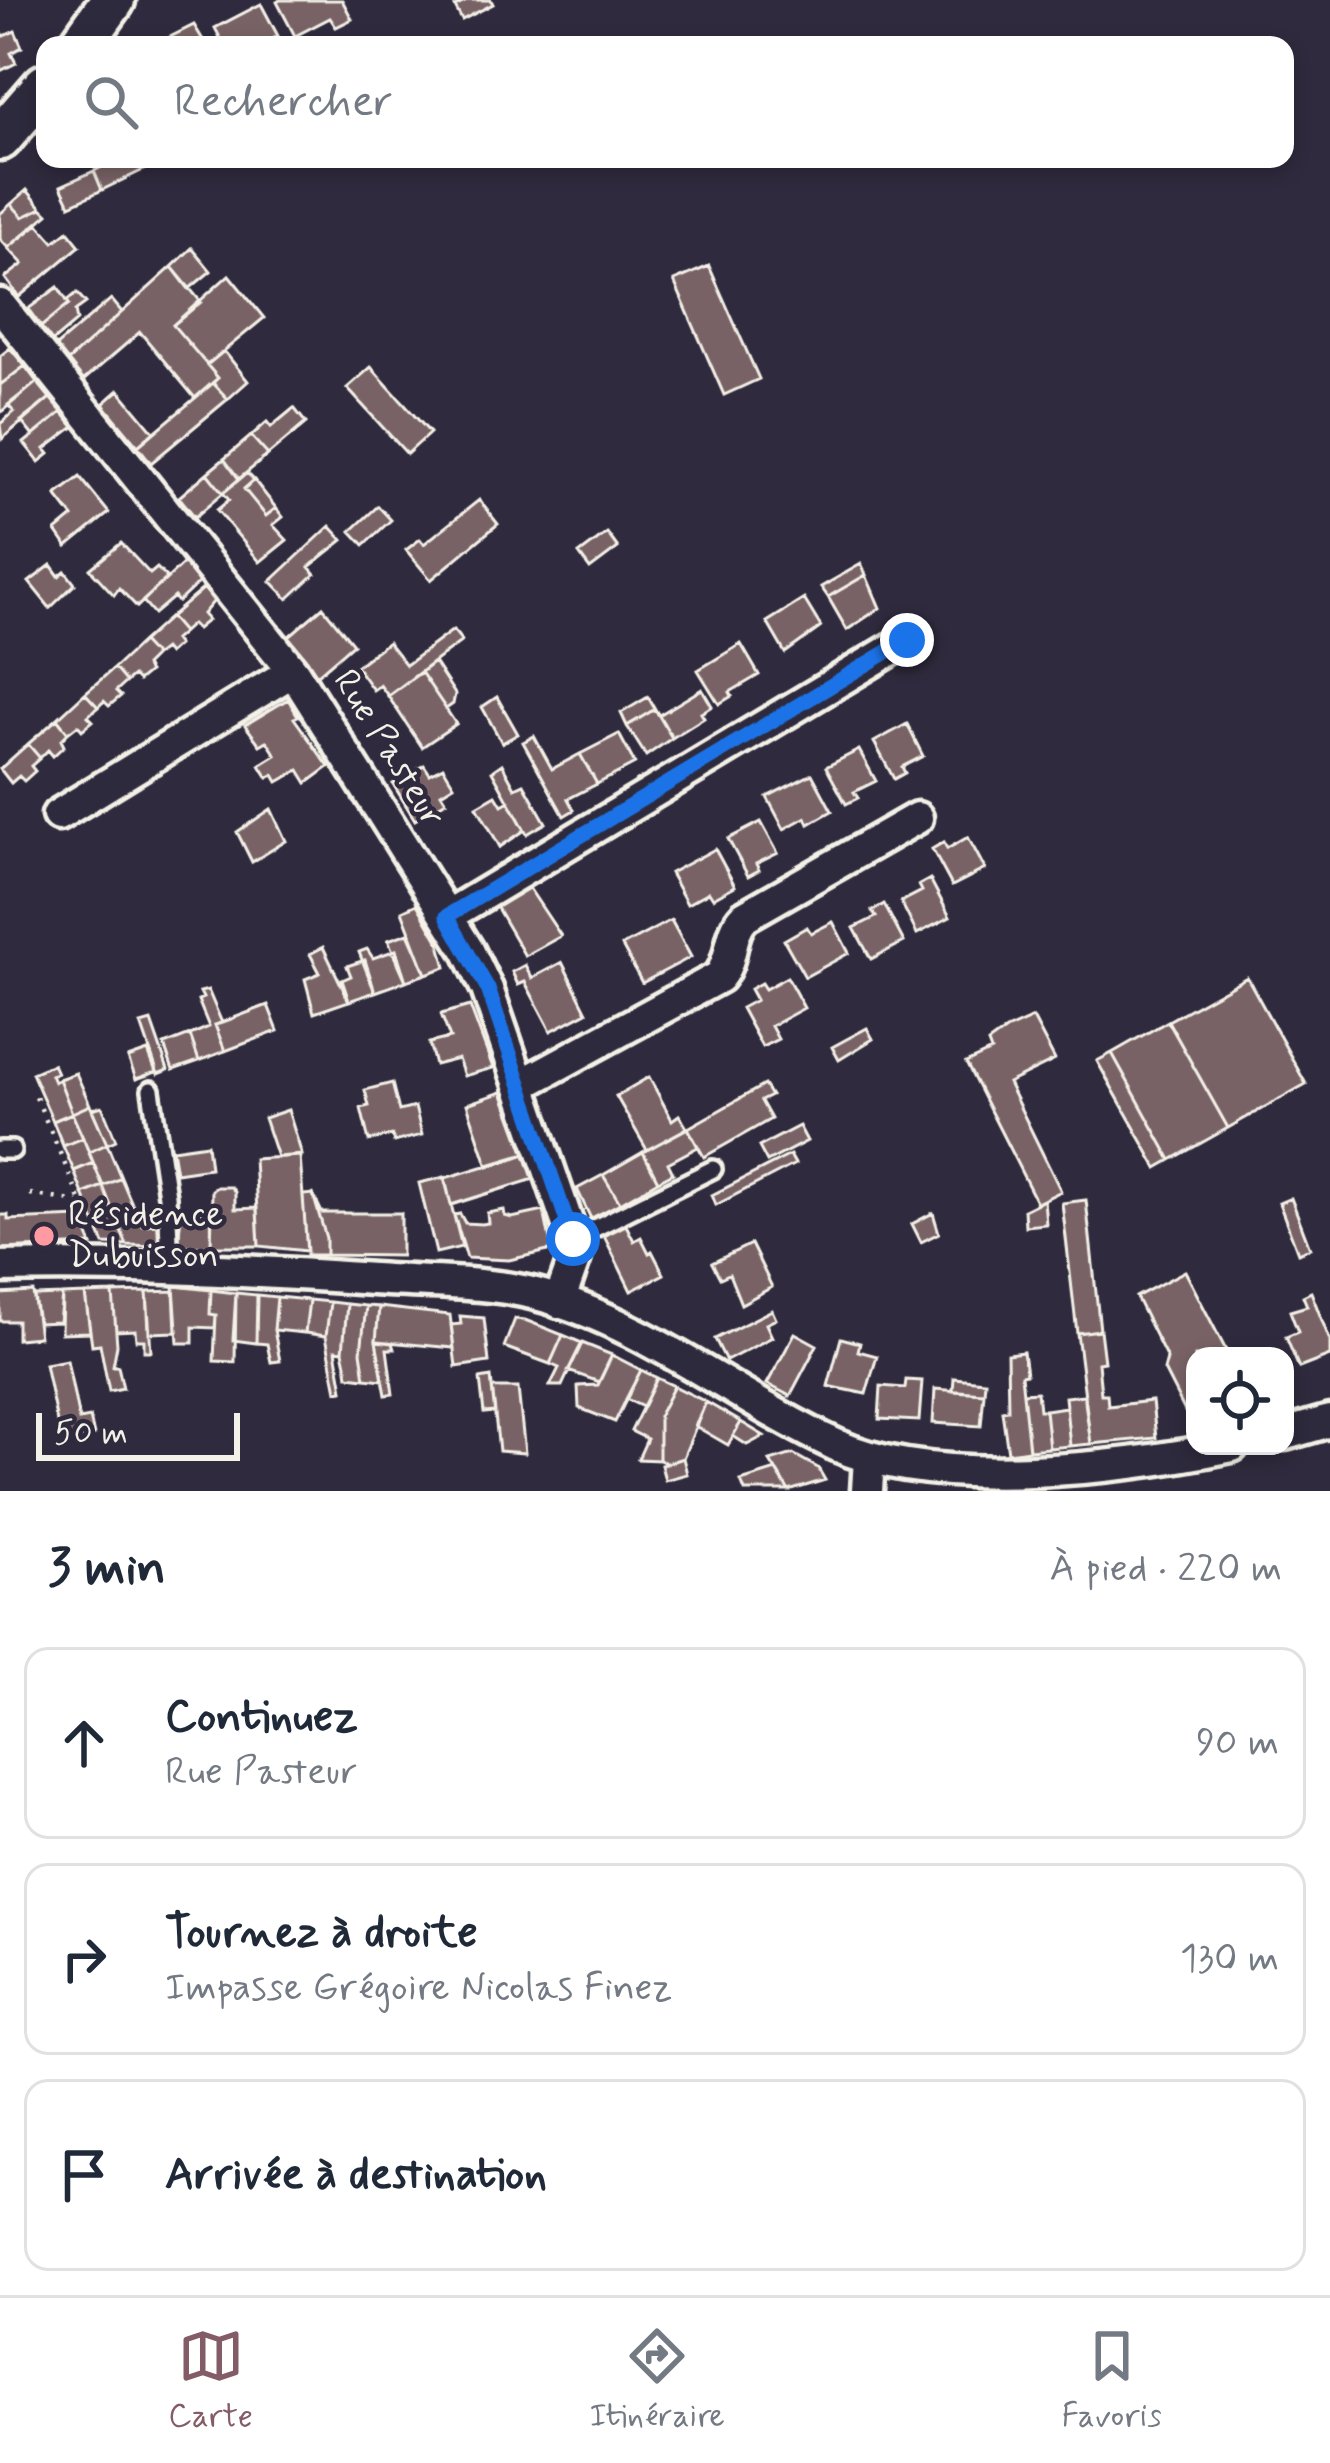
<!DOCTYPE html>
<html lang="fr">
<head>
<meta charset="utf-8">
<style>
	:root { --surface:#fff; --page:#f2f2f3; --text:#1f2937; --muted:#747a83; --line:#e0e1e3; --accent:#845c67 }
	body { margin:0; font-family:Mynerve,sans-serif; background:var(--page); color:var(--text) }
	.controls { position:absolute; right:36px; bottom:36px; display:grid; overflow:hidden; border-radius:24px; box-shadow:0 6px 18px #0003 }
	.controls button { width:108px; height:108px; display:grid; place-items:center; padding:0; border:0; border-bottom:3px solid var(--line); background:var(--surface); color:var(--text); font:60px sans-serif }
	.scale { position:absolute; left:36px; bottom:30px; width:204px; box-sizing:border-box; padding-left:12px; border:6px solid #f4f1e8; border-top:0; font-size:33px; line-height:42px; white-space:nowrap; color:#f4f1e8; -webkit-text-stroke:9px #2f2a3d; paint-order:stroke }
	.stop { position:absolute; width:36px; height:36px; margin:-27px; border:9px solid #1a73e8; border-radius:50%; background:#fff }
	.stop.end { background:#1a73e8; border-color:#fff; box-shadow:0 3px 12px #0008 }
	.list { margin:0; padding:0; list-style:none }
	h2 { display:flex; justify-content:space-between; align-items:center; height:156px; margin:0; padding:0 48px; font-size:51px }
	h2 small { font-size:39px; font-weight:400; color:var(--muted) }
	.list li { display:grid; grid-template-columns:78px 1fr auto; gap:36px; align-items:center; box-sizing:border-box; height:192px; margin:0 24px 24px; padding:0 24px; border:3px solid var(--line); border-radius:24px }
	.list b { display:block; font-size:45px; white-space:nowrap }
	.list p { margin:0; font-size:39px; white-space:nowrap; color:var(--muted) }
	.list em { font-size:39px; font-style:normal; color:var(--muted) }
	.icon { flex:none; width:66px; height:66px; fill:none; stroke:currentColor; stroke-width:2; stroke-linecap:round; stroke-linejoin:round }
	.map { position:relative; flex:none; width:1330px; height:1491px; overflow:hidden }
	.search { position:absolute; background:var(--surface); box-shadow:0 6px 18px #0003; left:36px; right:36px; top:36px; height:132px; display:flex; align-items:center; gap:30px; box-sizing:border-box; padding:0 42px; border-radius:24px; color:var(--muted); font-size:45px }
	.sheet { height:804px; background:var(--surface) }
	nav { display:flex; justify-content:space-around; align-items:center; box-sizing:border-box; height:168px; border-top:3px solid var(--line); background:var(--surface); font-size:33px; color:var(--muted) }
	nav a { display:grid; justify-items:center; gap:6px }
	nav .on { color:var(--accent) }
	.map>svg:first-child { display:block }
	.building { fill:#786265; stroke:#f4f1e8; stroke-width:3 }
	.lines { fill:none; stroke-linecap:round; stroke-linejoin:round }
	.lane-casing { stroke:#f4f1e8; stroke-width:24 }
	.street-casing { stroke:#f4f1e8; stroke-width:39 }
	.secondary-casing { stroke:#f4f1e8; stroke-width:51 }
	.path { stroke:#f4f1e8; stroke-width:4.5; stroke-dasharray:3 9; stroke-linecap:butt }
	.lane { stroke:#2f2a3d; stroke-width:15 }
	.street { stroke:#2f2a3d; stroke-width:30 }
	.secondary { stroke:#2f2a3d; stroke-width:42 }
	.route { stroke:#1a73e8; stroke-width:15 }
	.poi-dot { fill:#ff9aa2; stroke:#2f2a3d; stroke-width:4.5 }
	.labels { text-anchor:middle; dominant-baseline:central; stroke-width:9; stroke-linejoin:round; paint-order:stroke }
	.street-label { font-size:36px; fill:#f4f1e8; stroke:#2f2a3d }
	.poi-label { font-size:36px; fill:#f4f1e8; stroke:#2f2a3d; text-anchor:start }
</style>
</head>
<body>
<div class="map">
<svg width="1330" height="1491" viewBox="0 0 1330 1491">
	<rect width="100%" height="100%" fill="#2f2a3d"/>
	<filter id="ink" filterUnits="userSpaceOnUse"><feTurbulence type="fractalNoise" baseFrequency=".00833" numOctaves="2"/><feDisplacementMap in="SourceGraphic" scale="24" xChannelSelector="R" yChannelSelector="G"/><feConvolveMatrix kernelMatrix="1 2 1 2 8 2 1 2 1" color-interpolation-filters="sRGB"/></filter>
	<g filter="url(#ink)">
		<path class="building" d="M280,0H342L352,19L336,27L330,18L295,36L277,2Z
			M469,0H491L493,4L462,20L455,7Z
			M261,4L278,36L261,45H224L215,28Z
			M194,25L206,45L156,44Z
			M0,29L4,36L15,31L22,47L11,53L16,63L0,71Z
			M118,159H166L102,190L94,171Z
			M94,171L102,190L70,205L61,186Z
			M27,190L42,208L23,217L11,204Z
			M11,204L23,217L42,208L48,214L8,248L0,239V214Z
			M38,224L54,242L68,231L80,246L19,297L5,278L23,264L8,248Z
			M192,248L211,271L189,289L172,267Z
			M709,266L759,379L724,395L674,281Z
			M172,267L201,302L173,325L218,378L195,398L140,332L83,381L67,362Z
			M229,275L264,318L207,365L173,325Z
			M58,287L69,304L41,327L28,309Z
			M77,293L86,303L75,311L77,321L52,342L41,327L69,304L67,301Z
			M111,299L122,312L67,362L56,346Z
			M10,348L25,366L0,385V356Z
			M224,351L248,381L228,399L213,383L218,378L207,365Z
			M25,366L37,382L0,413V385Z
			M371,367L430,433L407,454L347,388Z
			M37,382L50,398L2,439L0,424L14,412L8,405Z
			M213,383L228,399L151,463L138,446Z
			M119,390L154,432L138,446L103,404Z
			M50,398L62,412L33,436L21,421Z
			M294,408L306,423L268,455L251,436L267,422L271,427Z
			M62,412L74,427L45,449L49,454L39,462L24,443Z
			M251,436L268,455L239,479L224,459Z
			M224,459L239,479L223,493L207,473Z
			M207,473L223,493L195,517L179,497Z
			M247,473L254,480L244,489L266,516L276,508L283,517L273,525L287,540L260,562L217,510L229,500L223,493Z
			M80,477L109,513L67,547L56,531L73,517L56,495Z
			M254,480L276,508L266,516L244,489Z
			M479,500L498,524L431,580L406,550L420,539L424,544Z
			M378,506L391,520L364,545L351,531Z
			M330,526L343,540L309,567L315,574L288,599L271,581Z
			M607,533L618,548L590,569L579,554Z
			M121,543L150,574L157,568L167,578L137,607L119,588L114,595L90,569Z
			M184,563L199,582L178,602L174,597L154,614L143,601Z
			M861,564L866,575L828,597L821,587Z
			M51,565L59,576L65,571L75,584L50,608L29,582Z
			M866,575L880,608L847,630L828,597Z
			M204,588L214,601L203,614L208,620L197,629L192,624L183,632L170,617Z
			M804,599L821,627L785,653L767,622Z
			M323,607L353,644L317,675L288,637Z
			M170,617L183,632L174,640L178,645L168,654L164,649L155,656L142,642Z
			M453,630L462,641L388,696L380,685L373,690L356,666L388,642L406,665Z
			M142,642L155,656L145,666L149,672L138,681L133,676L126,682L114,668Z
			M741,644L759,675L730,692L732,696L719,704L698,670Z
			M434,662L455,694L453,704L446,709L421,672Z
			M114,668L126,682L116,691L121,696L109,706L104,701L98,707L85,693Z
			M421,672L456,724L422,747L388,696Z
			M702,689L712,706L701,713L704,718L672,738L659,715Z
			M85,693L98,707L88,716L93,721L82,730L78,725L68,733L57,719Z
			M497,697L518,734L502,743L482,707Z
			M648,697L655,709L627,726L621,713Z
			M288,699L298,716L294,718L329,767L307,783L299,770L278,782L274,775L268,778L260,765L276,755L267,741L260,745L245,725Z
			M655,709L672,738L646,756L627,726Z
			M57,719L68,733L61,740L64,746L53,756L48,750L40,758L28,744Z
			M907,724L923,756L902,767L905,773L894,779L874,742Z
			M619,734L635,764L597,784L580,754Z
			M534,736L552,769L580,754L597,784L568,799L574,810L564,816L523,742Z
			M28,744L40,758L31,766L35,771L24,781L19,776L11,783L0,769Z
			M859,750L876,781L854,792L858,798L846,804L826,767Z
			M502,764L515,788L524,784L546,823L527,834L492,771Z
			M424,765L430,774L443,767L454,785L441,793L446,801L415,820L393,784Z
			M812,774L832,811L809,824L806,817L784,829L767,797Z
			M496,795L502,805L509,801L525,830L500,847L477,806Z
			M271,809L286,841L252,862L237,832Z
			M761,822L778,853L756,864L759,870L748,876L728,839Z
			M968,837L985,869L952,886L932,849L944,842L947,849Z
			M715,849L735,886L713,898L709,892L687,904L670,873Z
			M930,879L950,917L917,934L901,902L922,891L919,885Z
			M525,882L561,936L525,956L493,901Z
			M417,904L440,944L446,967L426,974L402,911Z
			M884,904L904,942L871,959L854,928L876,917L872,911Z
			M671,920L691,957L642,983L622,946Z
			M833,922L849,953L805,977L784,940L807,927L811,933Z
			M408,933L426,974L406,981L388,940Z
			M323,947L349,1001L314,1013L305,979L320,973L310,954Z
			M367,949L373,958L396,950L406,981L375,992L359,952Z
			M365,960L375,992L349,1001L342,980L351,976L347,966Z
			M562,962L587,1012L551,1031L525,982L518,985L512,972L525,965L532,978Z
			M787,977L804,1008L771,1026L778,1039L762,1047L741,1008L756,1000L750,989L761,983L765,989Z
			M1247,977L1306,1084L1228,1128L1168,1021Z
			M208,990L222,1023L215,1025L225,1051L199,1061L190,1035L209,1027L198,1000L203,998L200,992Z
			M268,1005L278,1031L225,1051L215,1025Z
			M470,1006L493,1068L464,1076L458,1059L435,1065L429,1043L450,1038L441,1014Z
			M1033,1018L1055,1060L1008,1083L1061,1191L1037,1203L966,1063L991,1051L988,1043L1006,1030Z
			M151,1021L168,1070L158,1074L141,1024Z
			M1168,1021L1228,1128L1171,1160L1112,1053Z
			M867,1028L873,1039L839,1060L832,1047Z
			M190,1035L199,1061L173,1070L164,1045Z
			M148,1051L156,1072L136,1079L128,1058Z
			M1112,1053L1171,1160L1157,1168L1097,1061Z
			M53,1064L57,1073L51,1075L54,1082L59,1079L72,1113L53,1121L32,1073Z
			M76,1073L90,1105L72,1113L59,1079Z
			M649,1077L672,1120L679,1115L687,1128L647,1150L616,1096Z
			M392,1083L399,1111L415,1107L422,1135L394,1142L392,1135L369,1141L361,1108L369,1106L365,1090Z
			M764,1085L771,1096L761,1101L771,1119L704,1157L688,1128Z
			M502,1092L525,1154L488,1167L467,1104Z
			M90,1105L107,1144L89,1152L72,1113Z
			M102,1106L116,1140L107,1144L92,1109Z
			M288,1110L302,1155L277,1157L264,1118Z
			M72,1113L83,1138L63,1146L53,1121Z
			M799,1126L807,1141L767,1162L759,1147Z
			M688,1128L698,1147L668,1163L673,1173L658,1181L643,1152Z
			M83,1138L93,1163L74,1171L63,1146Z
			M107,1144L121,1178L103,1186L89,1152Z
			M207,1144L210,1168L176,1173L172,1149Z
			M643,1152L658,1181L620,1203L603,1175Z
			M525,1154L534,1179L451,1205L445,1178Z
			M790,1155L795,1164L716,1205L712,1195Z
			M300,1156L307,1251L259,1246L254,1159Z
			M93,1163L103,1186L83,1194L74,1171Z
			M603,1175L620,1203L591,1219L577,1189Z
			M444,1177L462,1247L436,1253L419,1183Z
			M121,1178L133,1206L114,1214L103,1186Z
			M103,1186L114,1214L95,1222L83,1194Z
			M217,1187H231L235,1192V1209L257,1208L259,1246H211L212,1190Z
			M313,1194L326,1238V1255H307L303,1195Z
			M313,1194L322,1213H401V1256L326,1255V1238Z
			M1291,1198L1310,1248L1298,1253L1279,1203Z
			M1044,1200L1046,1224L1025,1226L1024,1210Z
			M1086,1200L1100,1330L1077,1333L1062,1203Z
			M133,1206L142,1225L159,1224V1246L127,1245L114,1214Z
			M504,1210L505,1216L512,1218L544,1211L552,1250L509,1260L467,1258L454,1215L460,1214L465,1223L482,1224L488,1223L487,1213Z
			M212,1213L211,1246H178L181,1214Z
			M933,1213L939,1233L921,1242L912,1224Z
			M114,1214L127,1245L104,1244L95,1222Z
			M0,1215H8V1220L80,1217L92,1245L0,1249Z
			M626,1225L634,1241L641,1237L649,1253L652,1251L664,1274L631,1291L604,1236Z
			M751,1244L772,1287L741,1304L729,1274L720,1278L712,1263Z
			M1185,1271L1229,1356H1195L1194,1429L1164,1370L1167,1359L1136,1297Z
			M174,1286L211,1290L210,1314L216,1315L215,1328L193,1327V1343H178Z
			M211,1290L236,1293L235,1362L214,1361L216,1315L210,1314Z
			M174,1291L176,1332L149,1333L147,1292Z
			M33,1292L39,1337L17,1339V1321H0V1294Z
			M147,1292L151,1351H144V1340H136L135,1330L116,1331L113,1293Z
			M1311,1292L1330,1341V1356L1299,1368L1286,1337L1298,1332L1290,1311L1307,1306L1303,1296Z
			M113,1293L117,1345L113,1366H118L123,1388L109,1391L100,1344L92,1345L85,1294Z
			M236,1293L257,1295L256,1343L233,1340Z
			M85,1294L90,1332L61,1333L62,1295Z
			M62,1295L59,1322L38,1323L34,1296Z
			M257,1295L277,1297L274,1330L280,1361L271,1362L267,1344L256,1343Z
			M277,1297L309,1300L305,1333L274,1330Z
			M309,1300L330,1302L326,1336L305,1333Z
			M330,1302L347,1304L343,1351L336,1350L343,1390L337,1391L326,1336Z
			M347,1304L366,1306L361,1352L365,1378L348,1376L347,1369L343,1351Z
			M366,1306L379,1307L376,1341L383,1380L365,1378L361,1352Z
			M379,1307L450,1315L454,1348L376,1341Z
			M772,1310L776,1319L766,1324L772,1337L726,1361L715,1339Z
			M460,1316L484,1318L489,1362L456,1367L451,1325L461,1324Z
			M515,1319L525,1320L563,1335L550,1364L504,1347Z
			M1100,1330L1104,1362L1098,1363L1101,1394H1107L1108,1406L1152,1401L1156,1438L1091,1444L1077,1333Z
			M795,1333L817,1345L790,1396L767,1384Z
			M563,1335L582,1343L562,1386H550L559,1368L550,1364Z
			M841,1338L860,1343L858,1351L877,1356L866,1394L828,1386Z
			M376,1341L392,1343L394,1349H387L393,1394L386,1395Z
			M582,1343L612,1355L599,1382L568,1371Z
			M1023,1352L1026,1374L1021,1375L1029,1450L1008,1453L1002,1411L1008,1410L1007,1354Z
			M612,1355L641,1370L615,1422L579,1408L578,1386L598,1385Z
			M67,1360L79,1420L90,1418L94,1435L61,1442L45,1364Z
			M641,1370L657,1378L643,1407L626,1399Z
			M491,1377L495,1412L484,1413L480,1379Z
			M657,1378L674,1386L659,1415V1460L638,1459L647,1439L631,1431Z
			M954,1378L985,1381L984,1393L953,1391Z
			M906,1380L922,1381L919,1421L879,1419L881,1386L905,1388Z
			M674,1386L706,1402L683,1458L667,1463L659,1460V1415Z
			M492,1388H518L525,1453L499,1451Z
			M935,1389L984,1393L981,1426L933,1423Z
			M1037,1392L1039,1410H1045L1049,1448L1029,1450L1023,1393Z
			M1084,1395L1091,1444L1070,1446L1065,1397Z
			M706,1402L741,1422L728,1445L695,1426Z
			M1066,1407L1070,1446L1049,1448L1045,1410Z
			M741,1422L764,1436L747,1445L733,1436Z
			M793,1454L818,1468L825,1480L789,1491L770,1461Z
			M683,1458L687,1474L665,1480L661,1465Z
			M776,1470L789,1491H745L741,1481Z"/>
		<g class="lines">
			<g class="lane-casing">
				<path id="lane" d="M151,1090L167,1196L170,1265
					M0,1150H12
					M573,1239L713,1169"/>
			</g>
			<g class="street-casing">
				<path id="street" d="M0,305L293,671L468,950L487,989L573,1239L575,1257L559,1302
					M58,815L293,671
					M447,916L907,640
					M521,1085L719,977C734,959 728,933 745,916L917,818
					M0,1267C125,1264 248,1270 373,1279C426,1283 484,1281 536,1294C644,1322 736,1399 836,1445C937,1491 1126,1468 1232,1446
					M1285,1434L1330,1421
					M867,1491L869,1458"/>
			</g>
			<g class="secondary-casing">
				<path id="secondary" d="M81,45L113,0
					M0,138L45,86"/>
			</g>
			<path class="path" d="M36,1097L96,1237
				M30,1194L78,1202"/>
			<use href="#lane" class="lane"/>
			<use href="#street" class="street"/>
			<use href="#secondary" class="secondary"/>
		</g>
	</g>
	<g class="lines" filter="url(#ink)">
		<path class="route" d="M573,1239L488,989L447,916L907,640"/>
	</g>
	<circle class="poi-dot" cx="44" cy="1236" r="12"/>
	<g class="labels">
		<g class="street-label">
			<text transform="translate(388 749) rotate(58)">Rue Pasteur</text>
		</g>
		<g class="poi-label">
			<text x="68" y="1215">Résidence<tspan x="68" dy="41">Dubuisson</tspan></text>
		</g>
	</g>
</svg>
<div class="controls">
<button><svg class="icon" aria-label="locate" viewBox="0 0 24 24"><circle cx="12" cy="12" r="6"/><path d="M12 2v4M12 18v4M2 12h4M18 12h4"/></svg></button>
</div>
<div class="scale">50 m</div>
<div class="stop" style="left:573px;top:1239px"></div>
<div class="stop end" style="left:907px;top:640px"></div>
<div class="search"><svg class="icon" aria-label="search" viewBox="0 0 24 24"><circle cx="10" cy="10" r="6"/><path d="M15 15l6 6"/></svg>Rechercher</div>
</div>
<section class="sheet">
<h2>3 min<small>À pied · 220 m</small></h2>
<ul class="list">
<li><svg class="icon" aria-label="ahead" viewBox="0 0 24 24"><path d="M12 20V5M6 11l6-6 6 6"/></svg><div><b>Continuez</b><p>Rue Pasteur</p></div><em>90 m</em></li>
<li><svg class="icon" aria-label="right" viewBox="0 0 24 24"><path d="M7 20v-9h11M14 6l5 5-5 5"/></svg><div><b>Tournez à droite</b><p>Impasse Grégoire Nicolas Finez</p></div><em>130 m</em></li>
<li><svg class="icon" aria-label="arrive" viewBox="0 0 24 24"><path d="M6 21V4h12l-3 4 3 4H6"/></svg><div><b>Arrivée à destination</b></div></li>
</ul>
</section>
<nav>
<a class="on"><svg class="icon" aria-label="map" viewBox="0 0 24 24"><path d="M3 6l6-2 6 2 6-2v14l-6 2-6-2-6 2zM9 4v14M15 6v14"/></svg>Carte</a>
<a><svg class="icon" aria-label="directions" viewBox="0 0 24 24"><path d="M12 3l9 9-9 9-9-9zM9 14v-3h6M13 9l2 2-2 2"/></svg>Itinéraire</a>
<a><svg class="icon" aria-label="saved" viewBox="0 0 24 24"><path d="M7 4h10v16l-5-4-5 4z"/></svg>Favoris</a>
</nav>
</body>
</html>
